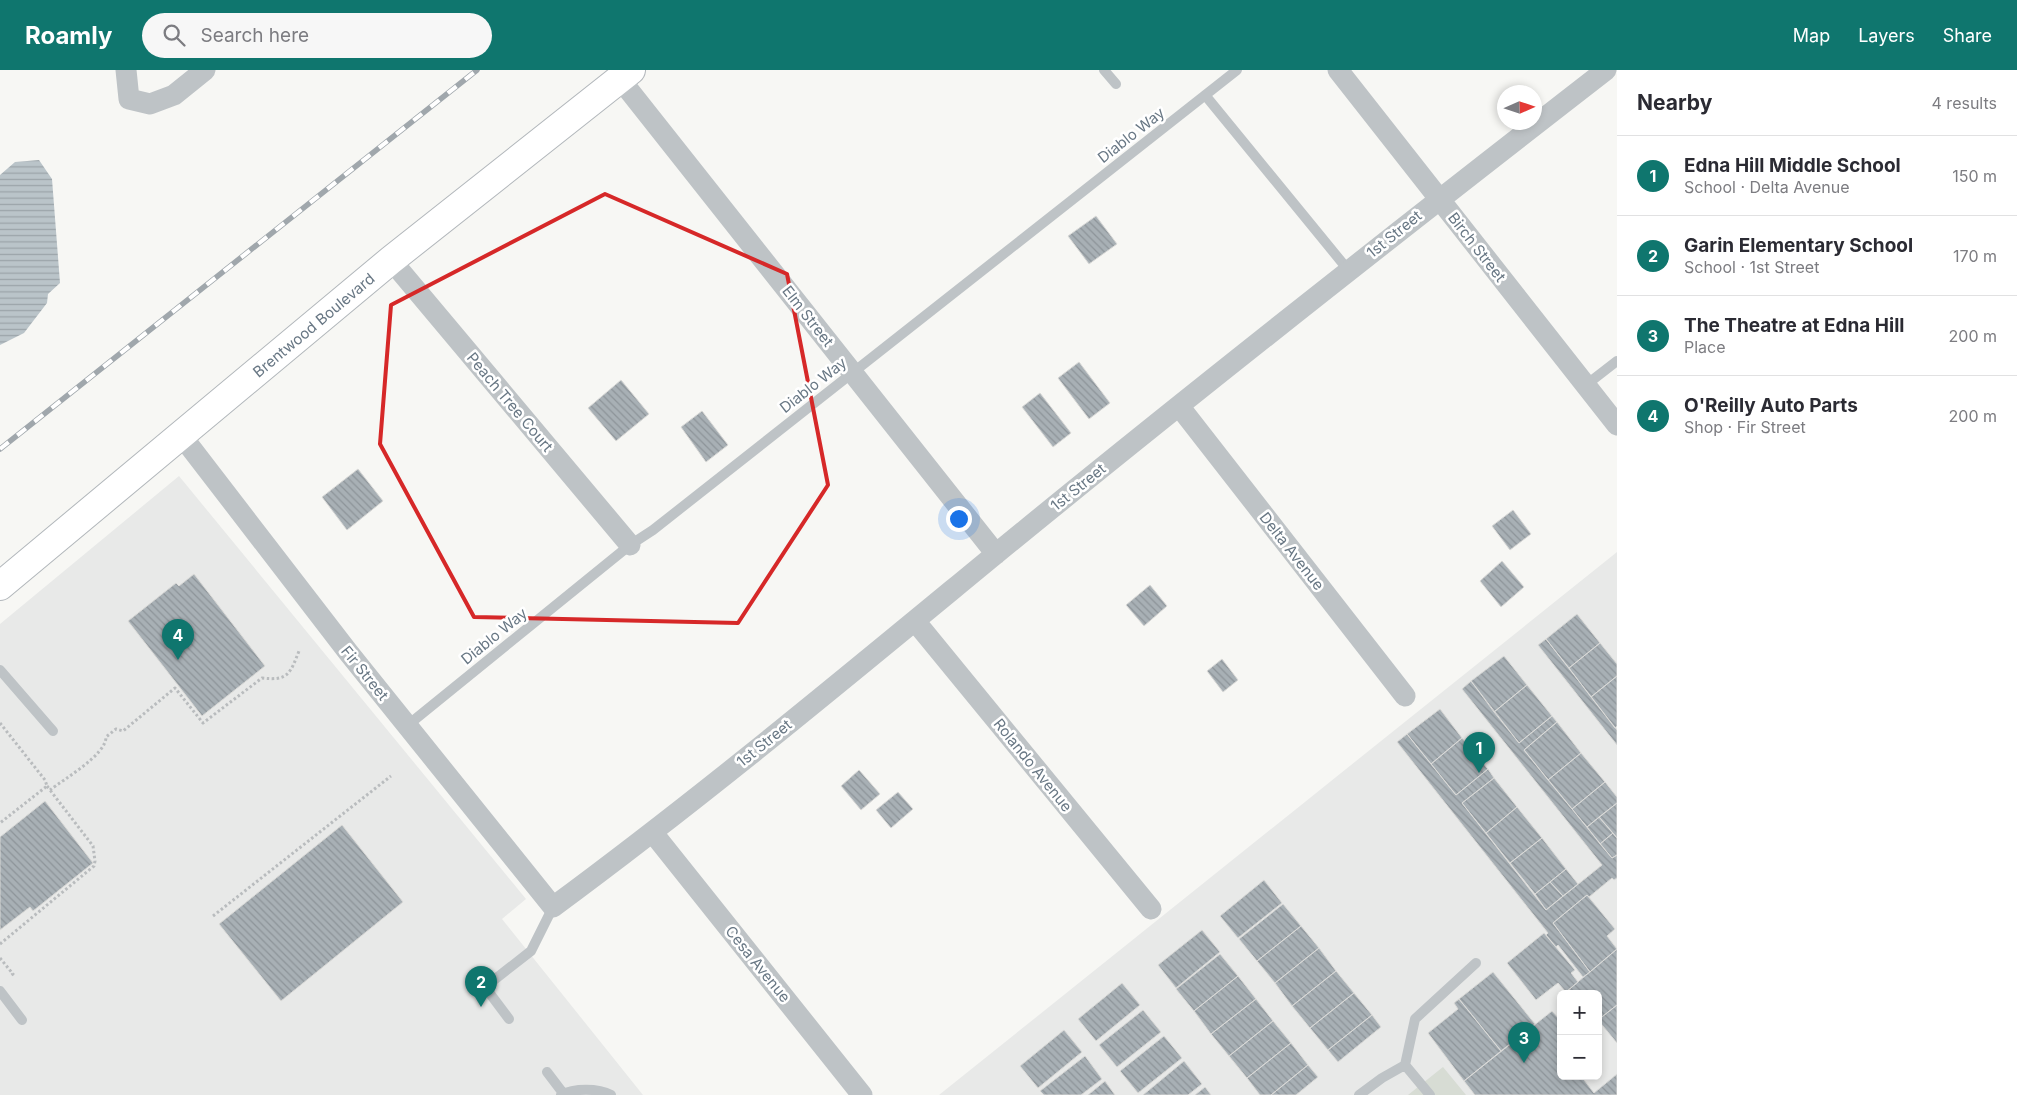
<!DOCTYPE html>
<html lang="en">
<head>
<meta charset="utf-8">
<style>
	:root { --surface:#fff; --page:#f7f7f7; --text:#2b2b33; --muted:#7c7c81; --line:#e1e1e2; --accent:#0f766e }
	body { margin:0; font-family:Inter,sans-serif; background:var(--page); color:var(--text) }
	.controls { position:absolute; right:15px; bottom:15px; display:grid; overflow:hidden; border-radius:8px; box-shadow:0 2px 8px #0003 }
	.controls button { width:45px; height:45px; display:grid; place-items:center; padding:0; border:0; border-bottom:1px solid var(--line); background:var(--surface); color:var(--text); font:25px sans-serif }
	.compass { position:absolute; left:1497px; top:15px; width:45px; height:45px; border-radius:50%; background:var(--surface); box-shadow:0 2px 8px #0003; rotate:87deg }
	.you { position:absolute; left:958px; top:448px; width:18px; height:18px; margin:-12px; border:4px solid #fff; border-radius:50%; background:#1a73e8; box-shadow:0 0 0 8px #1a73e833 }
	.badge { display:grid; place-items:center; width:32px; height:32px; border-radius:50%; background:var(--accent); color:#fff; font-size:16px; font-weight:700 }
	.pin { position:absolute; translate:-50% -41px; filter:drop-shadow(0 1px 2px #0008) }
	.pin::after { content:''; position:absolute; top:26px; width:18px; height:15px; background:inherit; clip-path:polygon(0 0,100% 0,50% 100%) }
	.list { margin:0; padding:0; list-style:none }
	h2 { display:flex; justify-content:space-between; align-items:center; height:65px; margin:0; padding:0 20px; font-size:21px }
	h2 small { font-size:16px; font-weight:400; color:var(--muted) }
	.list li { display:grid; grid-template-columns:32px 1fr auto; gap:15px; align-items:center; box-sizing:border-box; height:80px; padding:0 20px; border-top:1px solid var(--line) }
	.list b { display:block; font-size:19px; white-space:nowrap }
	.list p { margin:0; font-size:16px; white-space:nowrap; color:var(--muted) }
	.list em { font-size:16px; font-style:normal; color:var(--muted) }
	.icon { flex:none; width:28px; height:28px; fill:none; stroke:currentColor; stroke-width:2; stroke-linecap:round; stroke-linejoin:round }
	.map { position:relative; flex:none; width:1617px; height:1025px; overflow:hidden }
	header { display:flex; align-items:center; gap:30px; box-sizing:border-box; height:70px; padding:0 25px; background:var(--accent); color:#fff }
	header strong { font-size:24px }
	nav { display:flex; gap:28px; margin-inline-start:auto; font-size:18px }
	.search { width:350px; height:45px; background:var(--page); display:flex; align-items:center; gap:12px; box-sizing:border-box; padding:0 18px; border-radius:28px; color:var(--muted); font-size:19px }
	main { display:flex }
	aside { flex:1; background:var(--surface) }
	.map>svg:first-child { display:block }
	.built { fill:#e8e9e8; fill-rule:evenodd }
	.garden { fill:#d7dcd4 }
	.water { fill:url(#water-rules) }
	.building { fill:url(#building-back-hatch); stroke:#d9d9d7 }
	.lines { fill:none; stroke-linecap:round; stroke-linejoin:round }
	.primary-casing { stroke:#b2b7bb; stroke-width:30 }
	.path { stroke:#b9bcbe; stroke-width:3; stroke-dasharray:2.5 2.5; stroke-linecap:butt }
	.service { stroke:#bec3c6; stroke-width:10 }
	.minor { stroke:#bec3c6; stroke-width:21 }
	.primary { stroke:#fff; stroke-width:28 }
	.rail-casing { stroke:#a0a7ac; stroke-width:5.5 }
	.rail { stroke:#fff; stroke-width:4; stroke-dasharray:11; stroke-linecap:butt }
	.marked { fill:none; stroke:#d62828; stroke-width:4; stroke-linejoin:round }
	.labels { text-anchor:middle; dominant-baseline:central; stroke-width:5; stroke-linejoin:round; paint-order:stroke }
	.street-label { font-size:15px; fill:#687784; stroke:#fff }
</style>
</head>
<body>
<header>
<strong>Roamly</strong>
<div class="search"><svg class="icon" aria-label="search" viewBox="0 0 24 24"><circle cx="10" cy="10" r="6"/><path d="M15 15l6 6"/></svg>Search here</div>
<nav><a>Map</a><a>Layers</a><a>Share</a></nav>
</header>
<main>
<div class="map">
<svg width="1617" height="1025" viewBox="0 0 1617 1025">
	<defs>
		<pattern id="water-rules" width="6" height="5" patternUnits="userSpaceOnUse" patternTransform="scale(1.25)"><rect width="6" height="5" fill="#bac4c9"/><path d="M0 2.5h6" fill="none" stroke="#9ba4a9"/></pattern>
		<pattern id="building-back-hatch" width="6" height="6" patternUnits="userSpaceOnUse" patternTransform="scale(1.25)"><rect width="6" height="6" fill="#a8b0b5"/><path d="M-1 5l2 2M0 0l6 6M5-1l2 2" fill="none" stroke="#8d9499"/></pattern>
	</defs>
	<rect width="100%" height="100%" fill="#f7f7f4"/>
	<path class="built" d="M179,406L526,829L502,849L643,1025H0V554Z
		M1617,482V1025H939ZM1561,924H1598V1006H1561Z"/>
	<path class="garden" d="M1443,997L1466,1025H1408Z"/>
	<path class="water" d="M39,90L52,109L60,213L48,224L47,233L24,263L0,275V105L15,92Z"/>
	<path class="building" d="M1096,146L1117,174L1089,194L1068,166Z
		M1079,292L1110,333L1089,349L1058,308Z
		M621,310L649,344L616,371L588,338Z
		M1040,323L1071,363L1053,377L1022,337Z
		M702,341L728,375L706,392L681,357Z
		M358,399L383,431L347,460L322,427Z
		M1513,440L1531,464L1510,480L1492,456Z
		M1502,491L1524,517L1501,537L1480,511Z
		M194,504L265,596L202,646L128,551L176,513L179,516Z
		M1150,515L1167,536L1144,556L1126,535Z
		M1577,544L1600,573L1569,598L1546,569Z
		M1546,569L1617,660V675L1538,575Z
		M1600,573L1617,594V606L1591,627L1569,598Z
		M1504,586L1527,615L1494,642L1471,611Z
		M1222,589L1238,610L1223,622L1207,601Z
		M1617,606V656L1615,658L1591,627Z
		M1471,611L1519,673L1552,646L1557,652L1524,680L1612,788L1617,785V808L1614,810L1612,808L1589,827L1587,825L1553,853L1590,902L1583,907L1558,875L1556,877L1546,865L1548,863L1397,672L1407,664L1456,725L1488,699L1494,708L1462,733L1546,840L1602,795L1462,619Z
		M1527,615L1552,646L1519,673L1494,642Z
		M1440,639L1462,668L1431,694L1407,664Z
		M1557,652L1581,683L1548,710L1524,680Z
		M1462,668L1488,699L1456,725L1431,694Z
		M1581,683L1605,712L1572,739L1548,710Z
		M859,700L880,724L861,740L841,716Z
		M1494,708L1517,737L1486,763L1462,733Z
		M1605,712L1617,727V733L1587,757L1572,739Z
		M898,722L913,739L891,758L876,740Z
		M45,731L93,793L33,841L30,837L0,860V767Z
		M1617,733V768L1599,747Z
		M1517,737L1542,768L1510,793L1486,763Z
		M1599,747L1613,763L1600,774L1587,757Z
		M342,755L403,832L281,931L219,854Z
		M1613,763L1617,768V785L1612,788L1600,774Z
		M1542,768L1566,799L1535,824L1510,793Z
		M1566,799L1578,814L1563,826L1550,812Z
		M1264,810L1282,833L1238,868L1220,846Z
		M1550,812L1563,826L1546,840L1535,824Z
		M1587,825L1615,859L1607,866L1617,879L1590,902L1553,853Z
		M1283,834L1301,856L1257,891L1239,869Z
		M1301,856L1319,878L1275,913L1257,891Z
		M1202,860L1220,882L1176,918L1158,895Z
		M1544,863L1575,900L1571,903L1578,912L1566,922L1558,913L1536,930L1507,893Z
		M1319,878L1336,901L1292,936L1275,913Z
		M1617,879V935L1598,950V924H1567L1566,922Z
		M1220,884L1238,906L1194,941L1176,919Z
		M1336,901L1354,923L1310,958L1292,936Z
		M1493,902L1535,954L1501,981L1459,929Z
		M1238,906L1256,929L1211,964L1194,941Z
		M1122,913L1140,935L1096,971L1078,949Z
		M1354,923L1372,945L1328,980L1310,958Z
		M1256,929L1273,951L1229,986L1211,964Z
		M1459,929L1501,981L1464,1011L1428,963L1458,939L1454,933Z
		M1617,935V973L1598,950Z
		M1143,940L1161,962L1117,997L1099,975Z
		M1552,941L1561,951V1006H1581L1594,1023L1617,1004V1025H1475L1464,1011Z
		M1372,945L1381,957L1338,992L1328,980Z
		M1273,951L1291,973L1247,1008L1229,986Z
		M1064,960L1082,982L1038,1018L1020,996Z
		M1164,966L1182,988L1138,1023L1120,1001Z
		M1291,973L1308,995L1271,1025H1260L1247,1008Z
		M1085,986L1102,1009L1081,1025H1044L1040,1021Z
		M1184,991L1202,1014L1188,1025H1143Z
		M1308,995L1318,1007L1296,1025H1271Z
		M1105,1011L1115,1025H1088Z
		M1205,1017L1211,1025H1195Z"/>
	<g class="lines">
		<g class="primary-casing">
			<g id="primary">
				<path id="s1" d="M0,516L391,190L631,0"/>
			</g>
		</g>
		<path class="path" d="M0,653L45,710L47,716L0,753
			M47,716L50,720C64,709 106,685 106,667L116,659L123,661L175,618L203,653L262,608C288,611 290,604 299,581
			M213,846L391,706
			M0,874L94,796L95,791L93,776L50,720
			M0,888L13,904L10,906"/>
		<path class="service" d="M1104,0L1116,14
			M1205,25L1349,201
			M1586,315L1617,291
			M0,600L53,661
			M408,655L630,475L653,460L1237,0
			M0,921L22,950
			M509,949L485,917L531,881L553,837
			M547,1002L563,1023
			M561,1025C574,1018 598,1018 611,1025
			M1359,1025L1382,1008L1405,995
			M1430,1025L1405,995L1415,949L1476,893"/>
		<path class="minor" d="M126,0L129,29L150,34L174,25L205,0
			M1338,0L1617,355
			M620,9L996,484
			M391,190L630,475
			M1179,336L1405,626
			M181,365L348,582L553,837C705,725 850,604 997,483C1197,319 1401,159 1606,0
			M915,551L1151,839
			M653,763L862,1025"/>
		<use href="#primary" class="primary"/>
		<g class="rail-casing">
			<path id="rail" d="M0,379L477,0"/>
		</g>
		<use href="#rail" class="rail"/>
	</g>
	<path class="marked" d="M605,124L787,204L828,415L738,553L474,547L380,374L391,235Z"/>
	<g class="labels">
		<g class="street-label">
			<text transform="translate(1131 65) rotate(-38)">Diablo Way</text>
			<text transform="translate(1394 164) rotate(-39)">1st Street</text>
			<text transform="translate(1477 177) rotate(52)">Birch Street</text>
			<text transform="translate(808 246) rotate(52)">Elm Street</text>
			<text stroke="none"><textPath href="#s1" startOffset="408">Brentwood Boulevard</textPath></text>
			<text transform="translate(813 315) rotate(-38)">Diablo Way</text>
			<text transform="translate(510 332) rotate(50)">Peach Tree Court</text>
			<text transform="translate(1078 417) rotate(-39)">1st Street</text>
			<text transform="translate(1292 481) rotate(52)">Delta Avenue</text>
			<text transform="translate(494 566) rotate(-39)">Diablo Way</text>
			<text transform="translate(365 603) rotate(51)">Fir Street</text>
			<text transform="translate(764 673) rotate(-39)">1st Street</text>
			<text transform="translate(1033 695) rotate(51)">Rolando Avenue</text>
			<text transform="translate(758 894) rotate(51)">Cesa Avenue</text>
		</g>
	</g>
</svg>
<div class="controls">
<button>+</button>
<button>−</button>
</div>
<svg class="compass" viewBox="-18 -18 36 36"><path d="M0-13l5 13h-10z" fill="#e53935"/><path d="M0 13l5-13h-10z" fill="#7c7c81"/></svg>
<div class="you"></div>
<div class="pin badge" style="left:1479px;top:703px">1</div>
<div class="pin badge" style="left:481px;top:937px">2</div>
<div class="pin badge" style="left:1524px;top:993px">3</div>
<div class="pin badge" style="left:178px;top:590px">4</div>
</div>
<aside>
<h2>Nearby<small>4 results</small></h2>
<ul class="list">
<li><span class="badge">1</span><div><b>Edna Hill Middle School</b><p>School · Delta Avenue</p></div><em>150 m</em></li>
<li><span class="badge">2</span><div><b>Garin Elementary School</b><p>School · 1st Street</p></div><em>170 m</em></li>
<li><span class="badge">3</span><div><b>The Theatre at Edna Hill</b><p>Place</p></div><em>200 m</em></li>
<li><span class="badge">4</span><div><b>O'Reilly Auto Parts</b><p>Shop · Fir Street</p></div><em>200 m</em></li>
</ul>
</aside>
</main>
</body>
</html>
